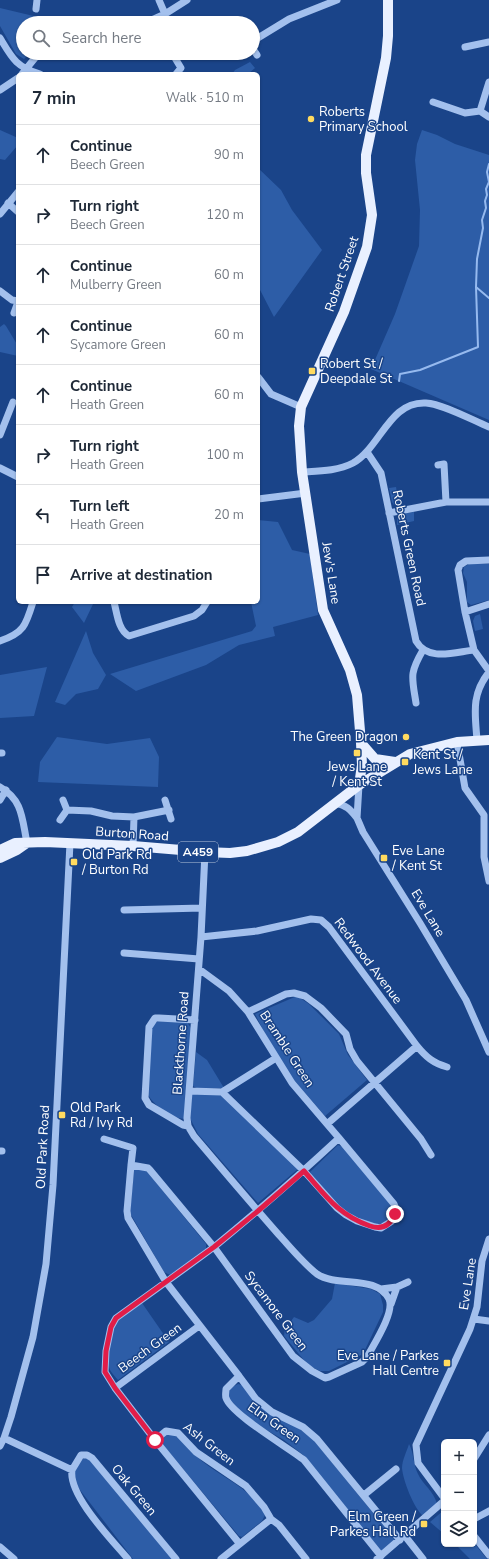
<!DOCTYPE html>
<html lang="en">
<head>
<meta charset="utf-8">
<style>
	:root { --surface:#fff; --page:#f2f2f3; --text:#1f2937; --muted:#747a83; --line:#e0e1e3 }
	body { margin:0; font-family:"Nunito Sans",sans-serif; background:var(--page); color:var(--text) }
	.controls { position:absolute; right:12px; bottom:12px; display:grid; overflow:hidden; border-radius:6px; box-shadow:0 1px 3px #0004 }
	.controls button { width:36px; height:36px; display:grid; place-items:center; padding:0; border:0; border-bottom:1px solid var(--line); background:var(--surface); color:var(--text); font:20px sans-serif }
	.stop { position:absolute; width:12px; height:12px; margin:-9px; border:3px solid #e11d48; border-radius:50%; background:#fff }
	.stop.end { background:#e11d48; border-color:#fff; box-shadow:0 1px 4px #0008 }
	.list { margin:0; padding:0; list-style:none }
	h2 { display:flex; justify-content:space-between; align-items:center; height:52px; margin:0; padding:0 16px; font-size:17px }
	h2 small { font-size:13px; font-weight:400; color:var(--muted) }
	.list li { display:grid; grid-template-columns:26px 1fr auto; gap:12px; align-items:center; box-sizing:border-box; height:60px; padding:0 16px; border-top:1px solid var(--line) }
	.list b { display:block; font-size:15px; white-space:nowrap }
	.list p { margin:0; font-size:13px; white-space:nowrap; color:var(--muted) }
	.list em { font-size:13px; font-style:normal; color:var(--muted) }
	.icon { flex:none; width:22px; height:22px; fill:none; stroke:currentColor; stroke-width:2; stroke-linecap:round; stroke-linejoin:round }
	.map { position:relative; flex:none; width:489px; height:1559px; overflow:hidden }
	.search { position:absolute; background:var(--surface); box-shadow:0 1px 3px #0004; left:16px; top:16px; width:244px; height:44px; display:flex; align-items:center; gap:10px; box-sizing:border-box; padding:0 14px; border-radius:22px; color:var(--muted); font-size:15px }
	.panel { position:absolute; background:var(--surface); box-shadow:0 1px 3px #0004; left:16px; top:72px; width:244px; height:532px; border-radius:6px }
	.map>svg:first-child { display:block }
	.green { fill:#2d5da7 }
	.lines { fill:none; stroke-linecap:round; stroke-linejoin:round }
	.stream { stroke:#96baef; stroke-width:2 }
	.minor { stroke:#a3c0ed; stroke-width:7 }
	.major { stroke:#e9f0ff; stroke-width:10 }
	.route { stroke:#e11d48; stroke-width:5 }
	.poi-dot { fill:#ffda5f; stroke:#1a4489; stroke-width:1.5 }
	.labels { text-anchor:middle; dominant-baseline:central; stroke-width:3; stroke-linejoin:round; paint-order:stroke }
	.shield { fill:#1a4489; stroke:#bac7dc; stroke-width:1 }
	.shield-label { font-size:12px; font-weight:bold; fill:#fff }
	.poi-label { font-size:13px; fill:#fff; stroke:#1a4489; text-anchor:start }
	.street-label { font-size:13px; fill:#fff; stroke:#1a4489 }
</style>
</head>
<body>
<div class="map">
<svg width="489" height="1559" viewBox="0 0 489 1559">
	<rect width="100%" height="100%" fill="#1a4489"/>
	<path class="green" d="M0,8L63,23H23V53H30L24,59L16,54L0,26Z
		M250,62L255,68L248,74H232L235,70Z
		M0,130L18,138V145L5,160L0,159Z
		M422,130L437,135L455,144L489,155V420L371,369L395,314L419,246L420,210L415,160L417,144Z
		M258,168L281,190L292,210L322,250L274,317L258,286Z
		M4,324L6,326L18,346V356L0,352V327Z
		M396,487L399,504L394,505L392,502L389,488Z
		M414,512V521L397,525V519L402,514Z
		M258,520L278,522L292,550L310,554L318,615L273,627L275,636L239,645L206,665L136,691L110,674L252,631L256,626L251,602H258Z
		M469,564H489V600L471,605L467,602V582L463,573L464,567Z
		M75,602H94L84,623L72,607Z
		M480,614L483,629L475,631L473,621L475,616Z
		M86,631L93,653L106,675L98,689L76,694L65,705L55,702Z
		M47,667L34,716L0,718V675Z
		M57,737L107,744L150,738L159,757L158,787L38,782L40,762Z
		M297,996L309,1004L339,1034L348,1055L367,1080L325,1116L293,1079L266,1036L255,1014Z
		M159,1021L187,1022L191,1028L184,1119C169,1117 156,1107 148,1095L152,1027L155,1023Z
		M196,1052L207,1060L224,1088L198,1089L193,1086Z
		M192,1093L221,1095L298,1169L258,1203L198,1134L190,1118Z
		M338,1145L343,1147L392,1206C392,1215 390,1219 383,1225C358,1223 342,1210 325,1192C319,1186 313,1180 310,1172Z
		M134,1170H146L206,1244V1249L170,1275L164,1272L130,1213Z
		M335,1283L371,1289L380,1294L383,1305V1312L363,1354L329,1371H320L308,1365L284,1336L285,1329L294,1317L308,1323L314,1320L332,1299Z
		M142,1303L169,1342L118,1380C115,1377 112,1373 110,1370C105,1358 112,1335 114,1323Z
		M238,1384L242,1385L314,1440L395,1540L381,1551L302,1454L284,1440L246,1418L228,1397C228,1390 231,1387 238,1384Z
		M166,1433L176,1435C182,1441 188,1449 195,1455C218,1477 251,1486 265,1515L262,1521L242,1537L239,1536L159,1440Z
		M409,1444C414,1453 413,1464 418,1474C423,1485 434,1491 437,1504L423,1516C414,1508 403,1481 402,1468C402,1460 407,1451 409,1444Z
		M85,1458L90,1459L173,1559H133L77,1486C74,1474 72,1465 85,1458Z
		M444,1510V1534L430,1522Z
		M474,1542V1543L487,1559H470L455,1544H474Z"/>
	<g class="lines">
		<path class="stream" d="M476,287L489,298
			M399,381L400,374L420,370L478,347L476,287L477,259L483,228L482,220L486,208L485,201L487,195L486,189L489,182L487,172L489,164"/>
		<path class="minor" d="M159,0L165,14
			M36,9L37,0
			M145,23L165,14L187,0
			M0,38C12,58 16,67 40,74
			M253,41L289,19L337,0
			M465,47L489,42
			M253,49L257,55
			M172,53L181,68L176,74
			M22,74L39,53
			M489,82L480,111L489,117
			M0,90L18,78
			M433,102L465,113L480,111
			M8,203L18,212
			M0,214L18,192
			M0,291L12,300L18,301
			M14,313L18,302
			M258,377L271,394L301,407
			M0,435L13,402
			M367,452L381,473L416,641C428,662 455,652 474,650
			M438,465L444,464L446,502
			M0,468L18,477
			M302,472C319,471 338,471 353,463C381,447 389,401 426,403C443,404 472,420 489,427
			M258,499L306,493
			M389,513L446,502H489
			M489,560L466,561L460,565L458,570L465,612L474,650L489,671
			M114,602C117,613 118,630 129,636L194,616L202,610L207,602
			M465,612L489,604
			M0,641C24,633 26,625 33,602
			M416,703C412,677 409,674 423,650
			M477,740C475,713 471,695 489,672
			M457,742L465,788L484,815V857L489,881
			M0,753H2
			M359,785L357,818L363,832L420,923L466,1000L489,1052
			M0,787C23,800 22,819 27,843
			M0,800L6,790
			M165,800L171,819
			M335,803C346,805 350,809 357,818
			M67,810L91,811L112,816L134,817L169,810
			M60,820L67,810L63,800
			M133,846L134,817
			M205,852L201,937L187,1118L188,1126L194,1136C222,1169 250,1202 279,1235C291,1248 303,1263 317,1274C338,1288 376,1274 389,1299C395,1312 374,1344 367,1357L362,1362L329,1377L325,1378L312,1371L293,1356L214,1247C257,1212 298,1176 339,1138L394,1204L396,1209L392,1221L381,1228L375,1227L357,1221L346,1215L337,1208L304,1171L222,1092
			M124,910L202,908
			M201,937L257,931L311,919L321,920L329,927L417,1046C426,1057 433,1063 447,1067
			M124,953L199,959
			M199,969L229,991L248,1012L292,1083L327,1124L417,1046
			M248,1012L286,994L294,993L305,996L321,1008L346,1034L350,1049L357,1061L421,1139L431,1155
			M189,1091L222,1092L276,1058
			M327,1124L339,1138
			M188,1126L183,1125L149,1105L145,1098L149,1027L155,1018H159L195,1020
			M104,1139L133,1148L131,1165
			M0,1151H2
			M131,1165L148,1168L150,1170L214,1247L166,1282L128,1218L127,1211Z
			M381,1289L397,1287L408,1282
			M391,1304L397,1287
			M474,1319L489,1321
			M115,1388L199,1326
			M4,1438L72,1470C68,1495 111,1539 128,1559
			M155,1440L115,1388L105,1372L106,1351L111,1327L116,1318L166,1282L239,1376
			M0,1446L4,1438L11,1417L33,1337L46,1264L53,1185L70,843
			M474,1459L489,1435
			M72,1470L81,1455H87L92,1458L176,1559
			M364,1495L396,1469
			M444,1498L418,1463L416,1445L470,1329L477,1307L482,1261L489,1239
			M474,1519L489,1511
			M405,1536L423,1559
			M474,1536L489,1555
			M239,1543L155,1440L166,1431L178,1433L196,1452L246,1486L264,1507L271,1519
			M0,1547L14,1559
			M381,1556L304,1460C289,1448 231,1414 226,1398C225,1396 226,1391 226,1389L239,1376L256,1399L272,1412L303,1427L317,1439L400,1540
			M221,1559L271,1519L279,1525L306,1559
			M377,1559L444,1501"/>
		<path class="major" d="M361,743L375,759L395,762
			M359,785L362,765L361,743L357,695L350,670L323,610L302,472L299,426L301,407L344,312L367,247L372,215L366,173V155L386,58L388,36V0
			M0,850L15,843L45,842L133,846L205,852L230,853L247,851L278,842L298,832L359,785L410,754L457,742L489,740
			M0,858L17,850L27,843"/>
	</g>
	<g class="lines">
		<path class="route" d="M155,1440L115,1388L105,1372L106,1351L111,1327L116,1318L214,1247L258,1211L304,1171C325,1195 338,1215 370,1226C382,1230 390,1226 395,1214"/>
	</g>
	<g class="poi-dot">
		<circle cx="311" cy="119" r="4"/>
		<rect x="308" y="367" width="8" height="8" rx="2"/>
		<circle cx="406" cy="737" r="4"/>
		<rect x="353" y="749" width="8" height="8" rx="2"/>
		<rect x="401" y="758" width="8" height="8" rx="2"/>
		<rect x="380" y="854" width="8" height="8" rx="2"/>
		<rect x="70" y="858" width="8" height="8" rx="2"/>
		<rect x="58" y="1111" width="8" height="8" rx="2"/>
		<rect x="443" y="1359" width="8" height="8" rx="2"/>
		<rect x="420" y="1520" width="8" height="8" rx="2"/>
	</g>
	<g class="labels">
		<rect class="shield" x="178" y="842" width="40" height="20" rx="3"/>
		<g class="shield-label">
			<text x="198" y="852">A459</text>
		</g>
		<g class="poi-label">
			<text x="319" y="112">Roberts<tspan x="319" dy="15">Primary School</tspan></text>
			<text x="320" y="364">Robert St /<tspan x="320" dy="15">Deepdale St</tspan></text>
			<text x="398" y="737" text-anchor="end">The Green Dragon</text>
			<text x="413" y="755">Kent St /<tspan x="413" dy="15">Jews Lane</tspan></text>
			<text x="357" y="767" text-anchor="middle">Jews Lane<tspan x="357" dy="15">/ Kent St</tspan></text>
			<text x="392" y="851">Eve Lane<tspan x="392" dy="15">/ Kent St</tspan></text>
			<text x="82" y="855">Old Park Rd<tspan x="82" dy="15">/ Burton Rd</tspan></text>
			<text x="70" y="1108">Old Park<tspan x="70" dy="15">Rd / Ivy Rd</tspan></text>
			<text x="439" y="1356" text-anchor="end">Eve Lane / Parkes<tspan x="439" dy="15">Hall Centre</tspan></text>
			<text x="416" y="1517" text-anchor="end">Elm Green /<tspan x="416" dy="15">Parkes Hall Rd</tspan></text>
		</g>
		<g class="street-label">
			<text transform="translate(342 274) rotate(-71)">Robert Street</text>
			<text transform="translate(409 548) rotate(78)">Roberts Green Road</text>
			<text transform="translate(331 573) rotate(81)">Jew's Lane</text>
			<text transform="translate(132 834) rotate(4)">Burton Road</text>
			<text transform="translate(428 913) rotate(59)">Eve Lane</text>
			<text transform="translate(368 961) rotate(53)">Redwood Avenue</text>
			<text transform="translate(181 1043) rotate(-86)">Blackthorne Road</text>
			<text transform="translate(287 1049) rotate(57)">Bramble Green</text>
			<text transform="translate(43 1147) rotate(-87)">Old Park Road</text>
			<text transform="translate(468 1284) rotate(-81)">Eve Lane</text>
			<text transform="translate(276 1311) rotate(53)">Sycamore Green</text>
			<text transform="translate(150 1348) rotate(-36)">Beech Green</text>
			<text transform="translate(274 1423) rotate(35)">Elm Green</text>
			<text transform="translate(209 1444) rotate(38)">Ash Green</text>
			<text transform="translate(134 1490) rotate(50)">Oak Green</text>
		</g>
	</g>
</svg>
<div class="controls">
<button>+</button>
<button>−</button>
<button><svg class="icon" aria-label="layers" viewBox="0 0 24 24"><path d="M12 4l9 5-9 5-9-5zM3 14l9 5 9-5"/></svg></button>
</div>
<div class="stop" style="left:155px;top:1440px"></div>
<div class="stop end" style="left:395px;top:1214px"></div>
<div class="search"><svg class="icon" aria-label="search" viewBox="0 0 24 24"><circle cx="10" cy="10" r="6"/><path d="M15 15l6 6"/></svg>Search here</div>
<section class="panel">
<h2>7 min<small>Walk · 510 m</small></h2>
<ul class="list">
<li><svg class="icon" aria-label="ahead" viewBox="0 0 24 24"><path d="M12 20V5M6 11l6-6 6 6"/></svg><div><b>Continue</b><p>Beech Green</p></div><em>90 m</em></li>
<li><svg class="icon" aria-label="right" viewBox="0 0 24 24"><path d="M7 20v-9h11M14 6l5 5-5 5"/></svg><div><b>Turn right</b><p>Beech Green</p></div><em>120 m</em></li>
<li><svg class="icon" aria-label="ahead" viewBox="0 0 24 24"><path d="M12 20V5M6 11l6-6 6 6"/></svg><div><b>Continue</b><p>Mulberry Green</p></div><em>60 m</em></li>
<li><svg class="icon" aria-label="ahead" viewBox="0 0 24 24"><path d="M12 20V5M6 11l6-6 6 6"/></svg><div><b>Continue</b><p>Sycamore Green</p></div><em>60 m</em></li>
<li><svg class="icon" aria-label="ahead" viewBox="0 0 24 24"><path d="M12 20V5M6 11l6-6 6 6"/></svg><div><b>Continue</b><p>Heath Green</p></div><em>60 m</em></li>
<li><svg class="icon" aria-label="right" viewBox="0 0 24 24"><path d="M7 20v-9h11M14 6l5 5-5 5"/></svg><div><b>Turn right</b><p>Heath Green</p></div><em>100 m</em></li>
<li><svg class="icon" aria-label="left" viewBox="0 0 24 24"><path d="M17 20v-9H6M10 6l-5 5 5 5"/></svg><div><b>Turn left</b><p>Heath Green</p></div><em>20 m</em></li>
<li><svg class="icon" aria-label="arrive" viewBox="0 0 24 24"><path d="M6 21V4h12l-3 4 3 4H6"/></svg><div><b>Arrive at destination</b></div></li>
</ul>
</section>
</div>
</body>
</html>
